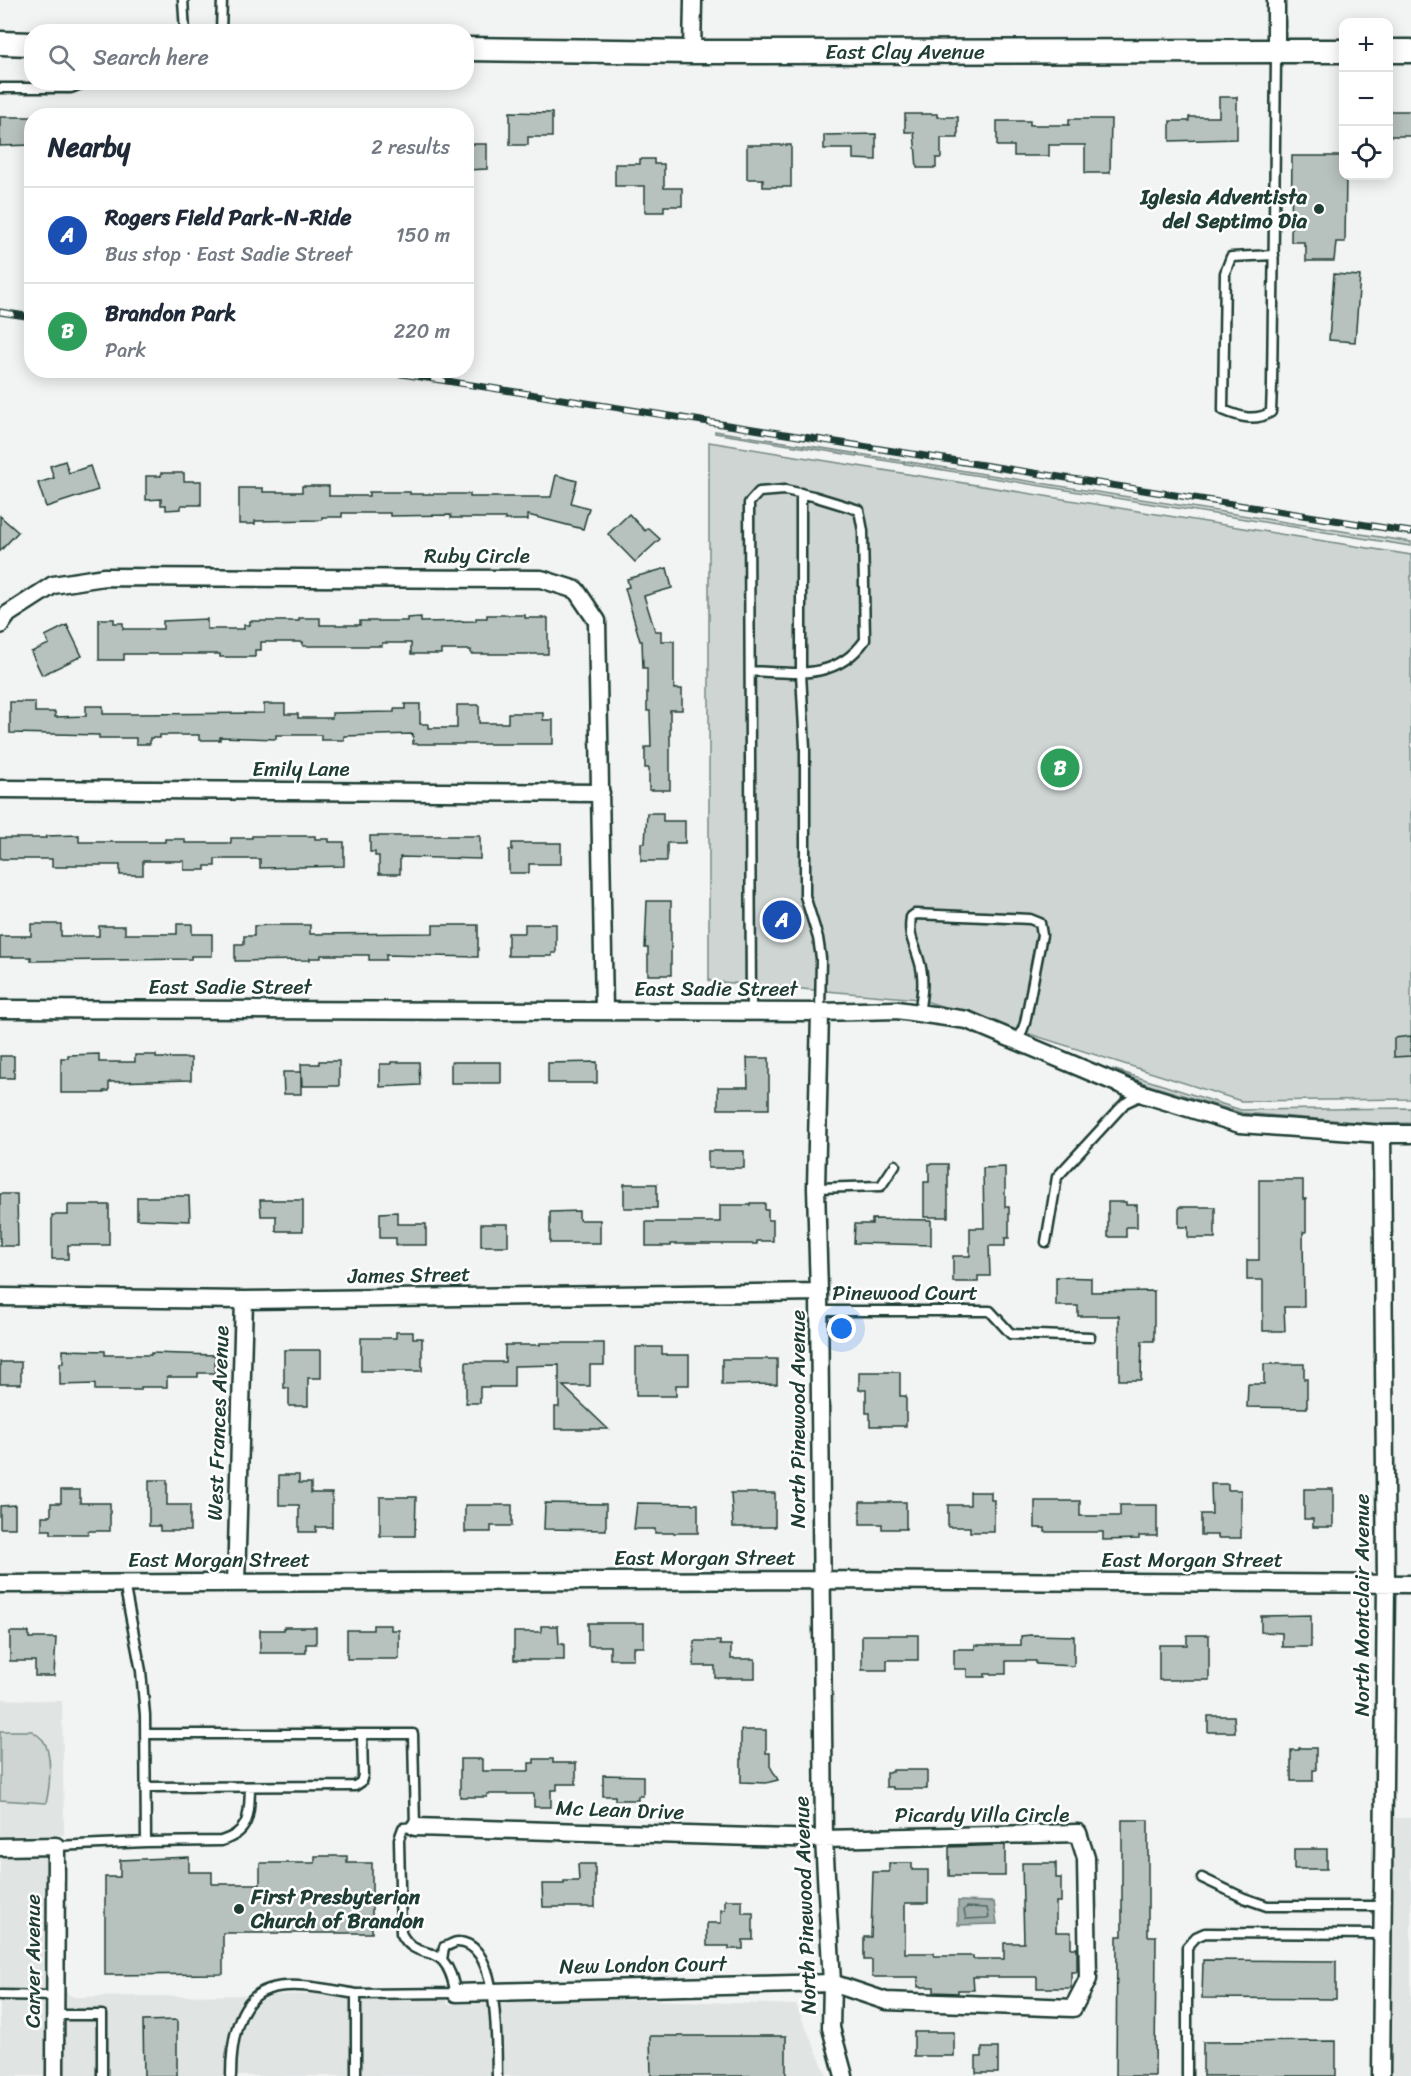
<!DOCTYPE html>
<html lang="en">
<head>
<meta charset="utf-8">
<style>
	:root { --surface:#fff; --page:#f2f2f3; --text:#1f2937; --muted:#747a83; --line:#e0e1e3; --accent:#ea580c }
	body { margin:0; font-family:Sriracha,sans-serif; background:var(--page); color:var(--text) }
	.controls { position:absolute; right:18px; top:18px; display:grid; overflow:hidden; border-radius:12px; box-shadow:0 3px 15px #0003 }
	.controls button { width:54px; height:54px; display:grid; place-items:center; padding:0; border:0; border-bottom:2px solid var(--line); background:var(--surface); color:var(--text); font:30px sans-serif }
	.you { position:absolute; left:842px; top:1329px; width:21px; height:21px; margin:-15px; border:4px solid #fff; border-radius:50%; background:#1a73e8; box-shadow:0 0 0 9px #1a73e833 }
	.badge { display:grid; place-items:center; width:39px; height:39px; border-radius:50%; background:var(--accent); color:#fff; font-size:20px; font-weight:700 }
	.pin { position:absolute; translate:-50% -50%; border:3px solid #fff; box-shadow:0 2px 6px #0006 }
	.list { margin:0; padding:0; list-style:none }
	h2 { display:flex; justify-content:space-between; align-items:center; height:78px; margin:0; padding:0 24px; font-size:26px }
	h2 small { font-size:20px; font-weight:400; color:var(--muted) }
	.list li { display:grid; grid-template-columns:39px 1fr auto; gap:18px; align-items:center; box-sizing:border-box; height:96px; padding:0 24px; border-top:2px solid var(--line) }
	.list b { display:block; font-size:22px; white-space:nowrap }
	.list p { margin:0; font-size:20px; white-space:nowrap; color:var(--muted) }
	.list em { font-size:20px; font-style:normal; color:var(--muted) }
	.icon { flex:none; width:33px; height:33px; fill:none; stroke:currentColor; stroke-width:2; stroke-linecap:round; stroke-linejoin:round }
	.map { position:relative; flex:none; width:1411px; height:2076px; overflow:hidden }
	.search { position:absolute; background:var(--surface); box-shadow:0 3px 15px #0003; left:24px; top:24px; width:450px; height:66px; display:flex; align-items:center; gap:15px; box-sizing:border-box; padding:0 21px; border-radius:24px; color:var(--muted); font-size:22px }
	.panel { position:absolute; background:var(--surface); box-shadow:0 3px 15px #0003; left:24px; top:108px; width:450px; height:270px; border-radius:24px }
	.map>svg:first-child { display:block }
	.built { fill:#e0e4e3 }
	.green { fill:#ced5d3; stroke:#768984; stroke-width:1.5 }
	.water { fill:#a1adaa; stroke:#6d807b; stroke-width:1.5 }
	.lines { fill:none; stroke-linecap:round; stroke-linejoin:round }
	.shore { stroke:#536a63; stroke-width:1.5 }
	.building { fill:#b7c1bd; stroke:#1f3d34; stroke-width:1.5 }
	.lane-casing { stroke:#1f3d34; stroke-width:13 }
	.street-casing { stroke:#1f3d34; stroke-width:21 }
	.secondary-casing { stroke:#1f3d34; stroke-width:27 }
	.lane { stroke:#fff; stroke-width:8 }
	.street { stroke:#fff; stroke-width:16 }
	.secondary { stroke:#fff; stroke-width:22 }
	.rail-casing { stroke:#1f3d34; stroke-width:7 }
	.rail { stroke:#fff; stroke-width:4.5; stroke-dasharray:14; stroke-linecap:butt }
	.poi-dot { fill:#1f3d34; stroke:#fff; stroke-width:2 }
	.labels { text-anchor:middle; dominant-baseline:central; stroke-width:5; stroke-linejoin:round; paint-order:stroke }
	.street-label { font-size:21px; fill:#1f3d34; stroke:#fff }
	.poi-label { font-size:21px; font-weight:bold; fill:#1f3d34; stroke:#fff; text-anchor:end }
</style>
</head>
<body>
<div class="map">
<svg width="1411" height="2076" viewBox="0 0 1411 2076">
	<rect width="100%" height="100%" fill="#f2f3f3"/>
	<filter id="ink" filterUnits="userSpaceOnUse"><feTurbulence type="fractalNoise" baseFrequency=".0167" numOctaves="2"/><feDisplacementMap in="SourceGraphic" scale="12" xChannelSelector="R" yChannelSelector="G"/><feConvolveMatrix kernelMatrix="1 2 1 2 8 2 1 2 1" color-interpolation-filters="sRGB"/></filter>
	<g filter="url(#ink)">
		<path class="built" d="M0,1699L62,1701L64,1835L0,1836V1800L29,1803L32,1731H0Z
			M1393,1818H1411V2076H1390Z
			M0,1857H47L46,2076H0Z
			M65,1967L66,1991L69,1995L74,1997L436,1993H447V2004L620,1999L796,2005L827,2076H65Z"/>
		<path class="green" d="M715,431L1411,542V546L715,433Z
			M709,442L1411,555V1099L1241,1101L919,999L709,981Z
			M1112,1069L1241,1110L1411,1108V1123L1382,1124L1242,1113L1146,1084Z
			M0,1731H32C35,1733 40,1737 43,1740C53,1754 50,1787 46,1803L0,1800Z"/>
		<path class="water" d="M958,1901L994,1902L997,1924L958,1925Z"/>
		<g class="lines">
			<path class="shore" d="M967,1907L987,1908L989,1917L986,1918L966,1919L964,1910Z"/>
		</g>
		<path class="building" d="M1219,97H1237V139L1170,141V121H1189V117H1219Z
			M1389,111H1411V136H1389Z
			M510,112L552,113V137H528V145H510Z
			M905,114H937V117H958V138H941V158H936V168H917L914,132H905Z
			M0,117H32V145L0,146Z
			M1069,119H1111L1110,173H1085V145H1049V156H1014V146H997V121H1030V125H1069Z
			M876,134V160L853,159V149H824V135Z
			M466,144H487V169L466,170Z
			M747,145H791V187H763V179H747Z
			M1292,156H1344V176H1346L1345,242H1336L1334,261H1306V246H1304V242H1291Z
			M640,159H654V164H664V188H682V206H664V212H645V186H615V164H640Z
			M1334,274L1360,276L1355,342L1329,340Z
			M65,461L69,473L90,466L98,490L46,507L38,483L54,478L50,466Z
			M161,473H184V481H201V505H181V509L166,510V505H161V499L146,500V476H161Z
			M556,475L577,481L571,503L589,508L583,529L528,515V520H505V518H451V515L390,516V513H342V517H322V520L255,521V524H239V488H263V492H302V486H329V496H369V492H410V494H470V497H551Z
			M629,514L645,531L648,528L660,539L635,562L608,534Z
			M0,516L18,532L0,551Z
			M667,568L672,588L644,596L655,631H661V641H674V689H682V710H670V790H649V768H645V747H651L650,711H647V668H643L642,641H640L625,588L629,587L627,579Z
			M487,615H525V618H548V654H471V650H441V654H411V643H382V646H303V642H261V650H255V657H220V654H124V660H99V619H114V623H123V629H163V621L207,619V629H244V625H250V621H299V618H320V625H360V621H407V618L421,617V622L476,621V618H487Z
			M67,625L82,656L42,675L31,652L49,644L45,636Z
			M10,702H35V712H55V717L86,716V706H103V714H136L264,713V704H285V714H298V718H332V713L394,712V709H405V704H420V724H428V728H457V705H479V723H508V713H543V720H553V744H413V734L344,736V740H321V735H276V739L220,737V740H199V735H160V738H150V744H136V738H99V735L10,733Z
			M647,813H663V821H685V843H667V861H641V843H645Z
			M79,835V842H165V839H185V843H231V838H252V836H315V839H329V842H344V866L260,868V859H215V866H205V870H184V861H143V875H120V865H68V867H52V859H0V838H46V836Z
			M370,836H480V859L400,857V874H379V856H375V852H370Z
			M512,843H561V864H529V873H509V850H512Z
			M647,901H671V975H648V948H645Z
			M31,924H61V936H99V926H125V934H177V924H192V934H212V956H191V959L31,961V957H0V936H31Z
			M525,924H556V953H552V956H508V933H525Z
			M270,925H310V934L433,933V925H478V957L386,955V960H369V955H321V958H310V960L235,961V944H244V936H254V926Z
			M1411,1036V1056L1394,1057V1038Z
			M99,1054V1062H135V1055H156V1058H191V1080L109,1082V1091H104V1093H61V1058H68V1055Z
			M0,1056H14V1078H0Z
			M747,1058H769V1109H718V1087H748Z
			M319,1061H339V1086H302L301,1064H319Z
			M391,1062H419L420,1085L380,1087V1064H391Z
			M451,1062H501V1083H451Z
			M597,1062V1083H548V1063Z
			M283,1072H301V1094H284Z
			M708,1151H744V1168H708Z
			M929,1164H948V1217H924V1182H929Z
			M1005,1167V1207H1009V1238H1005V1246H989L990,1276H978V1282H953V1256H970V1228H984L983,1168Z
			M1259,1180H1303V1199H1306V1232H1303L1304,1307H1284L1285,1331H1263V1280H1247V1260H1259Z
			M624,1184H657V1208H624Z
			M0,1194H17L18,1246H0Z
			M163,1196H189L190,1221L137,1219V1197H163Z
			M260,1200H303V1231H276V1216H261Z
			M1108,1202H1126V1205H1137V1227H1126V1237H1108Z
			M750,1203H765V1210H768V1220H773V1241H757V1244H671V1246H646V1222H720V1205H750Z
			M68,1205H109V1245H68V1259H52V1215H68Z
			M1179,1207H1215V1238H1188V1227H1179Z
			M579,1211V1220H600V1243H550V1212Z
			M397,1212V1224H426V1245H396V1238H380V1213Z
			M872,1219L931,1220V1245L854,1243L855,1224H872Z
			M481,1224H508V1246H481Z
			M1056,1277L1091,1278V1292L1154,1291V1341H1142L1141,1380H1119V1316H1078V1306H1056Z
			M396,1332H413V1338H422V1371H361V1338H396Z
			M540,1343H604V1365H590V1386H563L608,1429H555V1407H559V1365L514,1366V1387H480V1403H466V1362H505V1345H540Z
			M636,1347H662V1354H666V1355H689V1385H676V1396H636Z
			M63,1350L105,1351V1355H151V1353L215,1355V1373H198V1377H167V1387H141V1390H95V1384L60,1385V1363H63Z
			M284,1350H321V1378H308V1406H289V1388H284Z
			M722,1359H777V1384L722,1385Z
			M0,1362H21V1384H0Z
			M1264,1364H1304V1379H1307V1408L1247,1407L1248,1384H1264Z
			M859,1372H900V1396H906V1426H870V1413H866V1390H859Z
			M279,1475H299V1483H311V1493H332V1527H316V1532H299V1505H279Z
			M149,1480H167V1505H190V1531H160V1526H149Z
			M1211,1484H1228V1490H1241V1538H1218V1535H1201V1514H1212Z
			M1304,1489H1333V1527H1313V1519H1304Z
			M61,1490H80V1503H110V1531H88V1534H51V1530H42V1516H51V1503H61Z
			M970,1492H991V1500H994V1532H970V1527H948V1505H970Z
			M731,1493H775V1527H733Z
			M380,1497H416L415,1536H380Z
			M1035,1501H1080V1516H1120V1505H1157V1536H1139V1539L1103,1540V1532H1045V1528H1035Z
			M860,1502H906V1529H882V1524H860Z
			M545,1503L606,1504V1530L544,1529Z
			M637,1503L698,1504V1533H655V1529H634Z
			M15,1505V1528H0V1506Z
			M465,1505H512V1526H491V1532H465Z
			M1311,1615V1647H1282V1633L1261,1632V1616Z
			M588,1623H644V1647H633V1659H610V1646H588Z
			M373,1625H391V1630H399V1659H347V1630H373Z
			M541,1626H558L559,1644H564V1660H514V1632H541Z
			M284,1627H316V1644H306V1653H260V1630H284Z
			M10,1632H29V1638H56L54,1676H35V1661H10Z
			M862,1635H918V1660H887V1670H862Z
			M1031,1635L1074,1636V1666L1036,1664V1661H1006V1674H985V1677H967V1669H954V1649H975V1645H1021V1636Z
			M1187,1635H1209V1680H1159V1645H1187Z
			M694,1641H720V1645H731V1659H755V1678H715V1666H694Z
			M1208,1716H1234L1235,1732H1208Z
			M741,1730H766V1753H770V1766L778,1780L766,1783L741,1782Z
			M1299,1748H1316V1770H1313V1781H1291V1750H1299Z
			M460,1759H482V1771H529V1763H534V1759H553V1763H576V1784H557V1790H551V1807H534V1794H487V1797H460Z
			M893,1770H927V1789H893V1787H886V1772H893Z
			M603,1775L643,1776V1796H638V1800H615V1796H603Z
			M1122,1820H1148V1936H1156L1155,2076H1116L1117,1936H1122Z
			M1005,1845V1876H949V1847Z
			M1294,1849H1327V1869H1294Z
			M315,1856H347V1863H372V1933H223V1974L105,1975V1877H120V1860L189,1857V1872H212V1884H260V1863H315Z
			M889,1863H912V1870H928V1903H905V1953H934V1956H973V1959H1004V1943H1024L1022,1863H1056V1878H1061V1902H1056V1932H1071V1948H1077V1972H1071V1988H1037V1977H973L974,1990H958V1993L934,1992V1987H918V1977H872V1960H864V1937H871L873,1872H889Z
			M578,1864H595V1907H543L542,1884H564V1881H579Z
			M725,1900H742V1913H753V1940H743V1949H729V1946H707V1923H721V1910H725Z
			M1203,1960L1336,1961V1999L1202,1998Z
			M177,2020V2076H144L143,2021Z
			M914,2032H954V2056H914Z
			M650,2036H786V2076H651Z
			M1336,2041V2076H1203V2042Z
			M982,2048H998V2073H976V2057H982Z"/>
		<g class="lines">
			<g class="lane-casing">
				<path id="lane" d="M183,0L185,32
					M221,32L222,0
					M0,88H71L86,82
					M1274,255L1231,257L1225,273L1223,410C1240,417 1255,422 1271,412L1272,385L1276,60V53
					M801,493V673L805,748V896L818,938L821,958L820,1012
					M750,671C794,673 836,681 865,640L863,531L859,510L813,496L785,490L759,492L749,503L751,1011
					M919,1013C922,995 925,978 919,960C914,942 908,937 911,917L915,914L1030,919L1040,923L1042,935L1025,1023L1018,1042
					M816,1188L881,1186L895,1165
					M1046,1242L1057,1177L1125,1103L1142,1095
					M819,1311H990L1011,1334L1090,1337
					M145,1734H413L415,1827L403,1828L399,1839L401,1933C413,1957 431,1948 443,1961C451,1970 453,1982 456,1993L356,1994V2076
					M145,1787L355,1786L361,1782L363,1775L362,1734
					M146,1842L221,1841C251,1832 249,1814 250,1787
					M56,1846L146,1842L145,1715L141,1671L124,1583
					M1202,1878L1244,1898L1267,1906H1382
					M442,1960L444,1947C448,1946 454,1942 457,1942C501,1941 496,2048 497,2076
					M0,1995L56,1996
					M56,2015H102V2076
					M231,2076C231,2047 236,1999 269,1989C294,1981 331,1990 356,1994
					M1187,2076V1947L1196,1937L1205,1933L1382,1934"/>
			</g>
			<g class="street-casing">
				<path id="street" d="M1276,0V52
					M692,52L693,0
					M0,625L8,614L53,585L104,577L541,579L576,590L597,621L604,1011
					M0,789L601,793
					M0,1009L820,1012L897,1010L967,1020L1143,1094L1240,1124L1382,1134H1411
					M820,1012L816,1188L819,1292L824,1839L832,1983L831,2028L844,2076
					M0,1297L244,1300L819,1292
					M236,1583L244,1300
					M0,1584L821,1580L1411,1584
					M415,1827L824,1839L1078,1833L1086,1858L1088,1979L1073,2008L886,2001L832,1983L456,1993
					M0,1847L56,1846L55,2076
					M1381,2076L1386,1584L1382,1134"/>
			</g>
			<g class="secondary-casing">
				<path id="secondary" d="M0,43L32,44
					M466,49L692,52L1344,51
					M1388,51H1411"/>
			</g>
			<use href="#lane" class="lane"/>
			<use href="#street" class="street"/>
			<use href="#secondary" class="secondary"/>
			<g class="rail-casing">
				<path id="rail" d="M0,312L32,317
					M376,370L1411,532"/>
			</g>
			<use href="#rail" class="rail"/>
		</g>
	</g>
	<g class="poi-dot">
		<circle cx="1319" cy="209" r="6"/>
		<circle cx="239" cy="1909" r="6"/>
	</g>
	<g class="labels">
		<g class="street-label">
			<text x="905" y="52">East Clay Avenue</text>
			<text x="477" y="556">Ruby Circle</text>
			<text x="301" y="769">Emily Lane</text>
			<text x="230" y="987">East Sadie Street</text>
			<text x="716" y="989">East Sadie Street</text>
			<text transform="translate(409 1275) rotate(-1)">James Street</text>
			<text x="905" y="1293">Pinewood Court</text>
			<text transform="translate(798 1419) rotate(-90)">North Pinewood Avenue</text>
			<text transform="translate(218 1423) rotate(-88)">West Frances Avenue</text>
			<text x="705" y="1558">East Morgan Street</text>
			<text x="219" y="1560">East Morgan Street</text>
			<text x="1192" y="1560">East Morgan Street</text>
			<text transform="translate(1362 1605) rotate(-90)">North Montclair Avenue</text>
			<text transform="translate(620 1810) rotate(2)">Mc Lean Drive</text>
			<text x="982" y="1815">Picardy Villa Circle</text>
			<text transform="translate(805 1905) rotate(-92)">North Pinewood Avenue</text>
			<text transform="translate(33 1961) rotate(-90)">Carver Avenue</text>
			<text transform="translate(643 1965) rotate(-1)">New London Court</text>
		</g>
		<g class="poi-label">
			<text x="1307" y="197">Iglesia Adventista<tspan x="1307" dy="24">del Septimo Dia</tspan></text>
			<text x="251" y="1897" text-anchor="start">First Presbyterian<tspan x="251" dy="24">Church of Brandon</tspan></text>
		</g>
	</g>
</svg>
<div class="controls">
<button>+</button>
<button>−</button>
<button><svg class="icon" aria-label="locate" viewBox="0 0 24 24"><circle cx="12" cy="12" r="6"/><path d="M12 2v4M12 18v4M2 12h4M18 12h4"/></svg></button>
</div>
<div class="you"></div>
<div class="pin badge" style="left:782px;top:920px;background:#1a4fb4">A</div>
<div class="pin badge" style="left:1060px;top:768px;background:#2e9e5b">B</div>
<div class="search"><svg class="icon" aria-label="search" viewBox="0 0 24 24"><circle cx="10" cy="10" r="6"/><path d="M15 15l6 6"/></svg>Search here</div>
<section class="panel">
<h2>Nearby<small>2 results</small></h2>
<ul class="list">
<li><span class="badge" style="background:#1a4fb4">A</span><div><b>Rogers Field Park-N-Ride</b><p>Bus stop · East Sadie Street</p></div><em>150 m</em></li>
<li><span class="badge" style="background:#2e9e5b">B</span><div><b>Brandon Park</b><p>Park</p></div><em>220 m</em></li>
</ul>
</section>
</div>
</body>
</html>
